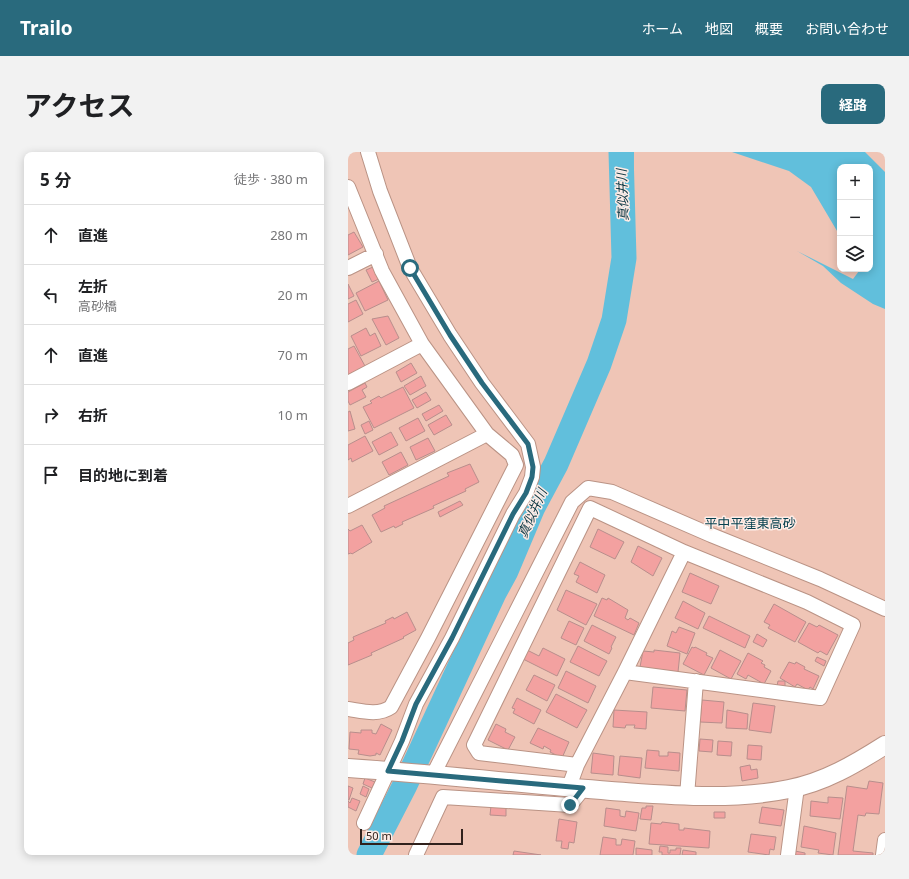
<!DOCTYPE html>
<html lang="ja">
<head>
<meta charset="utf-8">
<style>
	:root { --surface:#fff; --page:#f2f2f2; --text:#202124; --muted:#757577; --line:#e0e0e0; --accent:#296a7d }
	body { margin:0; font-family:"Noto Sans","Noto Sans JP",sans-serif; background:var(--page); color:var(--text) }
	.controls { position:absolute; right:12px; top:12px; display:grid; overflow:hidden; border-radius:8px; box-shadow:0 2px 10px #0003 }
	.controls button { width:36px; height:36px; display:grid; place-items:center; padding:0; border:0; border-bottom:1px solid var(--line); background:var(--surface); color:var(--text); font:20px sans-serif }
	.scale { position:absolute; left:12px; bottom:10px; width:103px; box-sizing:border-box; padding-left:4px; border:2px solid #30211c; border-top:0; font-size:11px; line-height:14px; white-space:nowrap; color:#30211c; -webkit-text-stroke:3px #feece6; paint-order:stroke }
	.stop { position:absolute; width:12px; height:12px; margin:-9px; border:3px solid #296a7d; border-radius:50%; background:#fff }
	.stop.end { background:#296a7d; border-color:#fff; box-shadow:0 1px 4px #0008 }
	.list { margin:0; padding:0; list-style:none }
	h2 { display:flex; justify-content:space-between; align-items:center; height:52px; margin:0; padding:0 16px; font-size:17px }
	h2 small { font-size:13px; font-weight:400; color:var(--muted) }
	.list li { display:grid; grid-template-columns:26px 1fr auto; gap:12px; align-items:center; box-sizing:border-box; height:60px; padding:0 16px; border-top:1px solid var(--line) }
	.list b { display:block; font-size:15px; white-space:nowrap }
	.list p { margin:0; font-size:13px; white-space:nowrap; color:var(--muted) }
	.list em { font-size:13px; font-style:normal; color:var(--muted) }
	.icon { flex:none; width:22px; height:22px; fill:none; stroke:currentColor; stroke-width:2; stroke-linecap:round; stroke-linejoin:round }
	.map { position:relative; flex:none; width:537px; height:703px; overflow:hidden; border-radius:8px }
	header { display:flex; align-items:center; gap:24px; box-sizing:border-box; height:56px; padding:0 20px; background:var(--accent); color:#fff }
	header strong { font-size:19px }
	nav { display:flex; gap:22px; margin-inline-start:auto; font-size:14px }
	.intro { display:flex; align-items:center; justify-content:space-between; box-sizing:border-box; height:96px; padding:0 24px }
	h1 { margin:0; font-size:28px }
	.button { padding:10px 18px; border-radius:8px; background:var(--accent); color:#fff; font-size:14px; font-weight:700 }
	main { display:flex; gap:24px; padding:0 24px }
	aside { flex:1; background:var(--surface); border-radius:8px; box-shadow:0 2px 10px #0003 }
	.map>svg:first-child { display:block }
	.water { fill:#61bfdc }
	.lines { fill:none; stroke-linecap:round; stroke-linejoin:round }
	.river { stroke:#61bfdc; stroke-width:25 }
	.building { fill:#f3a1a0; stroke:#b88e8c }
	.minor-casing { stroke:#ba9385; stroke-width:16 }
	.tertiary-casing { stroke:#ba9385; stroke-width:20 }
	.minor { stroke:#fff; stroke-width:14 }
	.tertiary { stroke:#fff; stroke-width:18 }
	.route { stroke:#296a7d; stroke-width:5 }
	.labels { text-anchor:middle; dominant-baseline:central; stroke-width:3; stroke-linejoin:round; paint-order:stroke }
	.water-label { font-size:13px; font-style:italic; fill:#0d3945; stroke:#feece6 }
	.neighbourhood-label { font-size:13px; fill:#06404f; stroke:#feece6 }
</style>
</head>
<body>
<header>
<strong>Trailo</strong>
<nav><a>ホーム</a><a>地図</a><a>概要</a><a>お問い合わせ</a></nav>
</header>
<div class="intro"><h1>アクセス</h1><a class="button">経路</a></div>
<main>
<aside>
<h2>5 分<small>徒歩 · 380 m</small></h2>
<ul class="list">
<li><svg class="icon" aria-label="ahead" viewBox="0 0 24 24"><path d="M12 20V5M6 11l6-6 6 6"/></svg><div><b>直進</b></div><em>280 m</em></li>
<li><svg class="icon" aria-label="left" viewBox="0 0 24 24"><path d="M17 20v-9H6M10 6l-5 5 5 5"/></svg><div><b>左折</b><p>高砂橋</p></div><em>20 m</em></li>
<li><svg class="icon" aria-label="ahead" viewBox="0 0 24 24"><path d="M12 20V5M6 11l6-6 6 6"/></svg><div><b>直進</b></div><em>70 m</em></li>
<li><svg class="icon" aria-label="right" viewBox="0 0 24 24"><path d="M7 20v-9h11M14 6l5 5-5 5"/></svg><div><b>右折</b></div><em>10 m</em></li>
<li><svg class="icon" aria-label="arrive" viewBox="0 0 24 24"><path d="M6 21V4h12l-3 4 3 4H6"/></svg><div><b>目的地に到着</b></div></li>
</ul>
</aside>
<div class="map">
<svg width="537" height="703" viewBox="0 0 537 703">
	<rect width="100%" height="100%" fill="#efc5b6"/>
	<path class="water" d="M274,0H286L285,55L283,73L275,99L276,71Z
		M384,0H517L537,20V157L525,152L493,131L475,114L449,99L505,127L511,119L510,117H522V15H492V84L463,35L441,19Z"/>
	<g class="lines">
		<path class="river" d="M21,703L57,633L146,441L158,419L185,355L208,312L251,212L266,168L276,106L273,0"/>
	</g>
	<path class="building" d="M6,80L15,95L0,103V83Z
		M25,115L31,127L24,130L18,118Z
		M31,129L40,148L17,159L8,141Z
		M0,132L6,144L0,147Z
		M8,148L15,162L0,170V152Z
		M40,164L51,186L38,193L24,167Z
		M18,176L22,184L27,181L33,194L13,204L3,184Z
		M6,194L17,214L0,223V197Z
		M63,211L69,221L53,230L48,220Z
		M73,224L78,234L62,243L56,234Z
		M17,231L19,235L14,238L18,245L2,253L0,249V240Z
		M55,235L66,256L26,276L15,255L24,251L22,249L31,244L33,246Z
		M78,240L83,248L69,256L64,248Z
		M91,253L95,259L78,269L74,262Z
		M2,259L7,277L0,279V260Z
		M98,263L104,273L86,283L80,273Z
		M70,266L77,279L58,289L51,276Z
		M21,269L25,278L17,282L13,273Z
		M43,280L50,293L31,303L24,290Z
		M17,284L25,299L4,310L3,306L0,308V293Z
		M80,286L87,299L68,308L62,295Z
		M53,300L60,313L41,323L34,310Z
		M122,312L131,330L117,337L118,339L85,354L86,356L54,370L55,372L47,376L46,374L33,380L24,363L37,356L36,354L101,324L99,321Z
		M112,349L115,353L92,365L90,360Z
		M14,373L24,390L4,402L3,401L0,402V377L2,379Z
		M250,377L276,390L267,407L242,395Z
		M290,394L314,406L305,424L283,410Z
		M232,410L257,423L249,441L228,430L231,424L226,422Z
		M342,421L371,434L363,452L334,440Z
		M218,438L249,452L238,473L209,458Z
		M254,446L259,448L260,446L280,458L277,466L280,468L282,466L291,471L286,483L246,464Z
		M335,449L357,461L350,477L327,466Z
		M426,452L458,470L447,490L420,476L422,473L416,470Z
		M59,460L68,478L55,485L56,486L23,501L24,503L0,513V491L6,488L5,485L38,471L37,469L45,465L46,467Z
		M361,464L402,484L397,496L355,476Z
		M221,469L236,476L228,493L213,486Z
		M461,471L469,475L471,473L490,483L479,503L472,499L470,501L450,490Z
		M244,473L268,485L263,495L264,496L261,502L236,489Z
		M331,475L347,481L339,502L319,494L324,479L328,481Z
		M409,482L419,488L415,495L405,490Z
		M230,494L259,509L251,524L222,510Z
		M344,495L346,496L347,495L359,501L358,503L365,506L356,523L335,512Z
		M195,496L217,507L209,524L175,507L179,498L191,504Z
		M306,498L332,501L330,520L292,515L295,499L306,500Z
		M372,498L393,509L383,527L363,516Z
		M400,501L415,509L413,511L417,513L416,515L423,519L416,532L400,523L398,527L389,522Z
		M469,505L478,509L476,514L467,509Z
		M441,510L447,512L448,510L457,515L456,517L471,524L465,537L462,535L460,538L449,532L447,535L432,526Z
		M218,519L248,534L240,551L210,536Z
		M186,523L207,533L199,549L178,538Z
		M430,529H437V535L429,534Z
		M305,535L339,538L337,559L303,556Z
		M208,542L239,558L229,576L198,560Z
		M169,546L193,558L186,572L165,561L167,557L164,556Z
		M354,548L376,550L374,571L352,570Z
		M405,551L427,554L423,581L401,578Z
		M266,558L299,560L298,577L286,576L287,573H278L277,576L265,575Z
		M379,558L400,562L399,577L378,576Z
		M33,572L44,578L32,603L28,601V603L22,604L10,602L11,598L1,597L2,580L13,581V578H24V581L28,582Z
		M148,572L158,577L157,580L167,585L160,598L140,588Z
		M190,576L221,590L214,606L202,600L203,598L196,594L195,597L182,591Z
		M352,587L365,588L364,600L351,599Z
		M370,589L384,590L383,604L369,603Z
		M400,593L414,594L413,608L399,607Z
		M299,598L311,599V604H320V600L332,601L331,619L297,616Z
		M245,601L266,604L265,623L243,621Z
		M272,604L294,606L292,626L270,623Z
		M402,613L403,618L409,617L410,626L394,629L392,615Z
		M17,626L27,630L24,636L15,632Z
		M521,629L535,631L531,662L518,661L517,664L510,663L505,699L525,701V703H490L499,634L519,637Z
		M0,634L5,636L1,648H0Z
		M15,634L21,637L18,645L12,642Z
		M480,645L495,646L492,667L462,664L463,649L480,651Z
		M4,646L12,649L8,659L0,655V649L2,651Z
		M143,654L158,655V664L142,663Z
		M298,654H305L303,668L292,667L294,656H298Z
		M414,655L436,658L433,674L411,671Z
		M258,656L272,658V664L277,665L278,659L291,661L288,679L256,674Z
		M366,660H377V666H366Z
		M211,667L229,670L226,691L221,690L220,697L213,696L214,689H208Z
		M314,670L331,672V678H336V676L362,679L361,696L301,692L303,671L313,672Z
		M456,674L488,681L485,703L470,701L471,698L453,695Z
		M403,682L428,685L426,698L422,697L421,703L400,700Z
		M255,685L268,687V693H273L274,687L287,689L285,703H252Z
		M312,694L320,695V701H322V698H328V696H333L332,703H314V700H311Z
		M288,696L304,698V703H288Z
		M335,698L348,700V703H334Z
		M166,699L193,703H165Z
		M447,699L457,701V703H447Z"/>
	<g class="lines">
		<g class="minor-casing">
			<path id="minor" d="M0,35L34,119L74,192L139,282L164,303L168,313L80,486L43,555C30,564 14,559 0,557
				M0,116L28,102
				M0,231L74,192
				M0,354L139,282
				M229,613L131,601L126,593L242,356L336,400L459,450L505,473L472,546L277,520
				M85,623L224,350L240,336L264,340L363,383L472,427L537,457
				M221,635L229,613L277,520L336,400
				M339,644L348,529
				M16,671L54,589L68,552L104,486L165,362L178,341L184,325L185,315L180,292L134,231L102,183L62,116L32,39L20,0
				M68,703L95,645L222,653L235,637
				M440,703L449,635
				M535,703L537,688"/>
		</g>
		<g class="tertiary-casing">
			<path id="tertiary" d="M0,616C88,622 175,632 263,639C322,643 383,649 441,637C477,630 507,612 537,593"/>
		</g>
		<use href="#minor" class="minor"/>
		<use href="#tertiary" class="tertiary"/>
	</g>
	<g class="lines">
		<path class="route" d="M62,116L102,183L134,231L180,292L185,315L184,325L178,341L165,362L104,486L68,552L54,589L40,619L235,636L222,653"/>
	</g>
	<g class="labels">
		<g class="water-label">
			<text transform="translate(274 43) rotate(-92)">真似井川</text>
			<text transform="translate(184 361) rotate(-66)">真似井川</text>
		</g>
		<g class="neighbourhood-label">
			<text x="402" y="371">平中平窪東高砂</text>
		</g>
	</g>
</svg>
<div class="controls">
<button>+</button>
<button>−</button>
<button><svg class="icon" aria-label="layers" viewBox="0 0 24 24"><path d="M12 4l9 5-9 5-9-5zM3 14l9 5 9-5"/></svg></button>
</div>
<div class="scale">50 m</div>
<div class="stop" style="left:62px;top:116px"></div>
<div class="stop end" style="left:222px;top:653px"></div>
</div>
</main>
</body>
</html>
